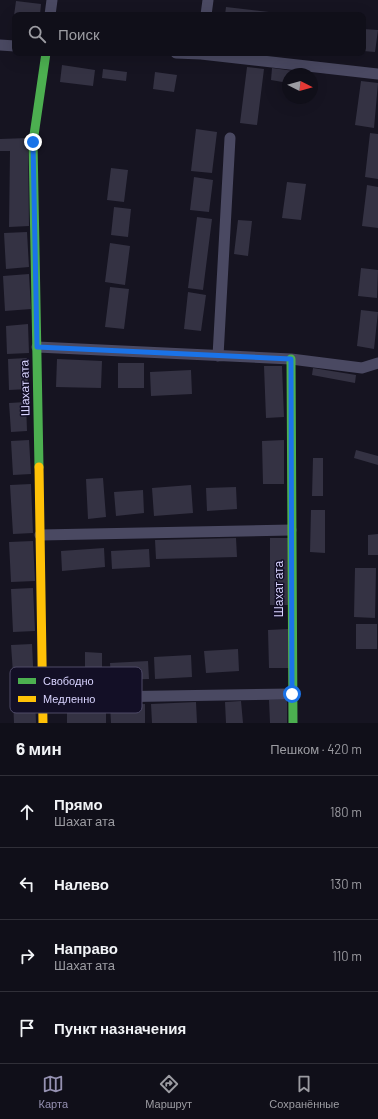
<!DOCTYPE html>
<html lang="ru">
<head>
<meta charset="utf-8">
<style>
	:root { --surface:#100f19; --page:#1e1d26; --text:#f1f3f6; --muted:#9c9ca2; --line:#302f38; --accent:#9591b1 }
	body { margin:0; font-family:Barlow,sans-serif; background:var(--page); color:var(--text) }
	.compass { position:absolute; left:282px; top:68px; width:36px; height:36px; border-radius:50%; background:var(--surface); box-shadow:0 4px 16px #0002; rotate:96deg }
	.stop { position:absolute; width:12px; height:12px; margin:-9px; border:3px solid #1a73e8; border-radius:50%; background:#fff }
	.stop.end { background:#1a73e8; border-color:#fff; box-shadow:0 1px 4px #0008 }
	.list { margin:0; padding:0; list-style:none }
	h2 { display:flex; justify-content:space-between; align-items:center; height:52px; margin:0; padding:0 16px; font-size:17px }
	h2 small { font-size:13px; font-weight:400; color:var(--muted) }
	.list li { display:grid; grid-template-columns:26px 1fr auto; gap:12px; align-items:center; box-sizing:border-box; height:72px; padding:0 16px; border-top:1px solid var(--line) }
	.list b { display:block; font-size:15px; white-space:nowrap }
	.list p { margin:0; font-size:13px; white-space:nowrap; color:var(--muted) }
	.list em { font-size:13px; font-style:normal; color:var(--muted) }
	.icon { flex:none; width:22px; height:22px; fill:none; stroke:currentColor; stroke-width:2; stroke-linecap:round; stroke-linejoin:round }
	.map { position:relative; flex:none; width:378px; height:723px; overflow:hidden }
	.search { position:absolute; background:var(--surface); box-shadow:0 4px 16px #0002; left:12px; right:12px; top:12px; height:44px; display:flex; align-items:center; gap:10px; box-sizing:border-box; padding:0 14px; border-radius:8px; color:var(--muted); font-size:15px }
	.sheet { height:340px; background:var(--surface) }
	nav { display:flex; justify-content:space-around; align-items:center; box-sizing:border-box; height:56px; border-top:1px solid var(--line); background:var(--surface); font-size:11px; color:var(--muted) }
	nav a { display:grid; justify-items:center; gap:2px }
	nav .on { color:var(--accent) }
	.map>svg:first-child { display:block }
	.building { fill:#343243 }
	.lines { fill:none; stroke-linecap:round; stroke-linejoin:round }
	.street { stroke:#4a4962; stroke-width:11 }
	.fast { stroke:#4caf50; stroke-width:9 }
	.slow { stroke:#ffc107; stroke-width:9 }
	.route { stroke:#1a73e8; stroke-width:5 }
	.labels { text-anchor:middle; dominant-baseline:central; stroke-width:3; stroke-linejoin:round; paint-order:stroke }
	.street-label { font-size:12px; fill:#d9d4ff; stroke:#130f26 }
	.key { fill:#130f26; stroke:#4e4a67; stroke-width:1 }
	.key-label { font-size:11px; fill:#d9d4ff }
</style>
</head>
<body>
<div class="map">
<svg width="378" height="723" viewBox="0 0 378 723">
	<rect width="100%" height="100%" fill="#161421"/>
	<path class="building" d="M16,1L41,4L40,15H15V31L12,30Z
		M226,7L269,12L268,15H225Z
		M363,29L378,30L375,52L363,51Z
		M62,65L95,70L93,86L60,82Z
		M247,67L264,69L257,125L240,123Z
		M272,68L309,73V74H288V83L271,80Z
		M103,69L127,72L126,81L102,78Z
		M155,72L177,75L174,92L153,89Z
		M361,81L378,83L374,128L355,125Z
		M196,129L217,132L212,173L191,171Z
		M370,133L378,134V179L365,177Z
		M28,138L29,226L9,227L10,151H0V139Z
		M111,168L128,170L124,202L107,200Z
		M194,177L213,180L209,212L190,210Z
		M287,182L306,184L301,220L282,218Z
		M367,185L378,187V228L362,226Z
		M114,207L131,209L128,237L111,235Z
		M197,217L212,219L203,290L188,288Z
		M238,220L252,221L248,256L234,254Z
		M27,232L29,267L6,269L4,233Z
		M110,243L130,246L125,285L105,282Z
		M361,268L378,270L377,298L358,296Z
		M29,274L31,309L5,311L3,276Z
		M110,287L129,289L124,329L105,327Z
		M188,292L206,295L201,331L184,329Z
		M361,310L378,312L374,349L357,346Z
		M28,324L29,353L7,354L6,326Z
		M27,358L28,389L9,390L8,359Z
		M57,359L102,361L101,388L56,387Z
		M118,363H144V388H118Z
		M264,366H282L284,417L266,418Z
		M313,368L356,375L355,383L312,375Z
		M191,370L192,394L151,396L150,372Z
		M26,402L27,431L11,432L9,403Z
		M29,440L31,474L13,475L11,441Z
		M284,440V484H263L262,441Z
		M356,450L378,456V465L354,458Z
		M313,458H323V496H312Z
		M103,478L106,517L88,519L86,479Z
		M31,484L33,533L13,534L10,485Z
		M191,485L193,513L154,516L152,488Z
		M236,487L237,509L207,511L206,488Z
		M143,490L144,513L116,516L114,492Z
		M311,510H325V553L310,552Z
		M378,534V555H368V535Z
		M236,538L237,557L156,559L155,540Z
		M270,538H288V605H270Z
		M33,541L35,581L11,582L9,542Z
		M104,548L105,567L62,571L61,551Z
		M149,549L150,567L112,569L111,551Z
		M355,568H376L375,618L354,617Z
		M33,588L35,631L13,632L11,589Z
		M356,624H377V649H356Z
		M288,629L289,668H269L268,630Z
		M32,644L34,686L14,687L11,645Z
		M238,649L239,671L206,673L204,651Z
		M85,652L102,653V680H85Z
		M191,655L192,677L155,679L154,657Z
		M148,661L149,679L111,680L110,663Z
		M35,698L36,723H14L13,699Z
		M269,700H287V723H270Z
		M241,701L243,723H226L225,702Z
		M196,702L197,723H152L151,704Z
		M145,704V723H111L110,705Z
		M106,706V723H67V707Z"/>
	<g class="lines">
		<path class="street" d="M50,15L52,0
			M206,15L208,0
			M0,45L15,46
			M176,53L201,54L378,74
			M37,347L291,359L362,368L378,363
			M218,356L230,138
			M40,535L291,530
			M42,698L292,694"/>
		<path class="fast" d="M291,359L293,723
			M39,467L33,142L46,53"/>
		<path class="slow" d="M39,467L43,723"/>
	</g>
	<g class="lines">
		<path class="route" d="M33,142L37,347L291,359L292,694"/>
	</g>
	<g class="labels">
		<g class="street-label">
			<text transform="translate(24 388) rotate(-91)">Шахат ата</text>
			<text transform="translate(278 589) rotate(-90)">Шахат ата</text>
		</g>
	</g>
	<rect x="10" y="667" width="132" height="46" rx="6" class="key"/>
	<rect x="18" y="678" width="18" height="6" fill="#4caf50"/>
	<rect x="18" y="696" width="18" height="6" fill="#ffc107"/>
	<g class="key-label">
		<text x="43" y="685">Свободно</text>
		<text x="43" y="703">Медленно</text>
	</g>
</svg>
<svg class="compass" viewBox="-18 -18 36 36"><path d="M0-13l5 13h-10z" fill="#e53935"/><path d="M0 13l5-13h-10z" fill="#9c9ca2"/></svg>
<div class="stop" style="left:292px;top:694px"></div>
<div class="stop end" style="left:33px;top:142px"></div>
<div class="search"><svg class="icon" aria-label="search" viewBox="0 0 24 24"><circle cx="10" cy="10" r="6"/><path d="M15 15l6 6"/></svg>Поиск</div>
</div>
<section class="sheet">
<h2>6 мин<small>Пешком · 420 m</small></h2>
<ul class="list">
<li><svg class="icon" aria-label="ahead" viewBox="0 0 24 24"><path d="M12 20V5M6 11l6-6 6 6"/></svg><div><b>Прямо</b><p>Шахат ата</p></div><em>180 m</em></li>
<li><svg class="icon" aria-label="left" viewBox="0 0 24 24"><path d="M17 20v-9H6M10 6l-5 5 5 5"/></svg><div><b>Налево</b></div><em>130 m</em></li>
<li><svg class="icon" aria-label="right" viewBox="0 0 24 24"><path d="M7 20v-9h11M14 6l5 5-5 5"/></svg><div><b>Направо</b><p>Шахат ата</p></div><em>110 m</em></li>
<li><svg class="icon" aria-label="arrive" viewBox="0 0 24 24"><path d="M6 21V4h12l-3 4 3 4H6"/></svg><div><b>Пункт назначения</b></div></li>
</ul>
</section>
<nav>
<a class="on"><svg class="icon" aria-label="map" viewBox="0 0 24 24"><path d="M3 6l6-2 6 2 6-2v14l-6 2-6-2-6 2zM9 4v14M15 6v14"/></svg>Карта</a>
<a><svg class="icon" aria-label="directions" viewBox="0 0 24 24"><path d="M12 3l9 9-9 9-9-9zM9 14v-3h6M13 9l2 2-2 2"/></svg>Маршрут</a>
<a><svg class="icon" aria-label="saved" viewBox="0 0 24 24"><path d="M7 4h10v16l-5-4-5 4z"/></svg>Сохранённые</a>
</nav>
</body>
</html>
